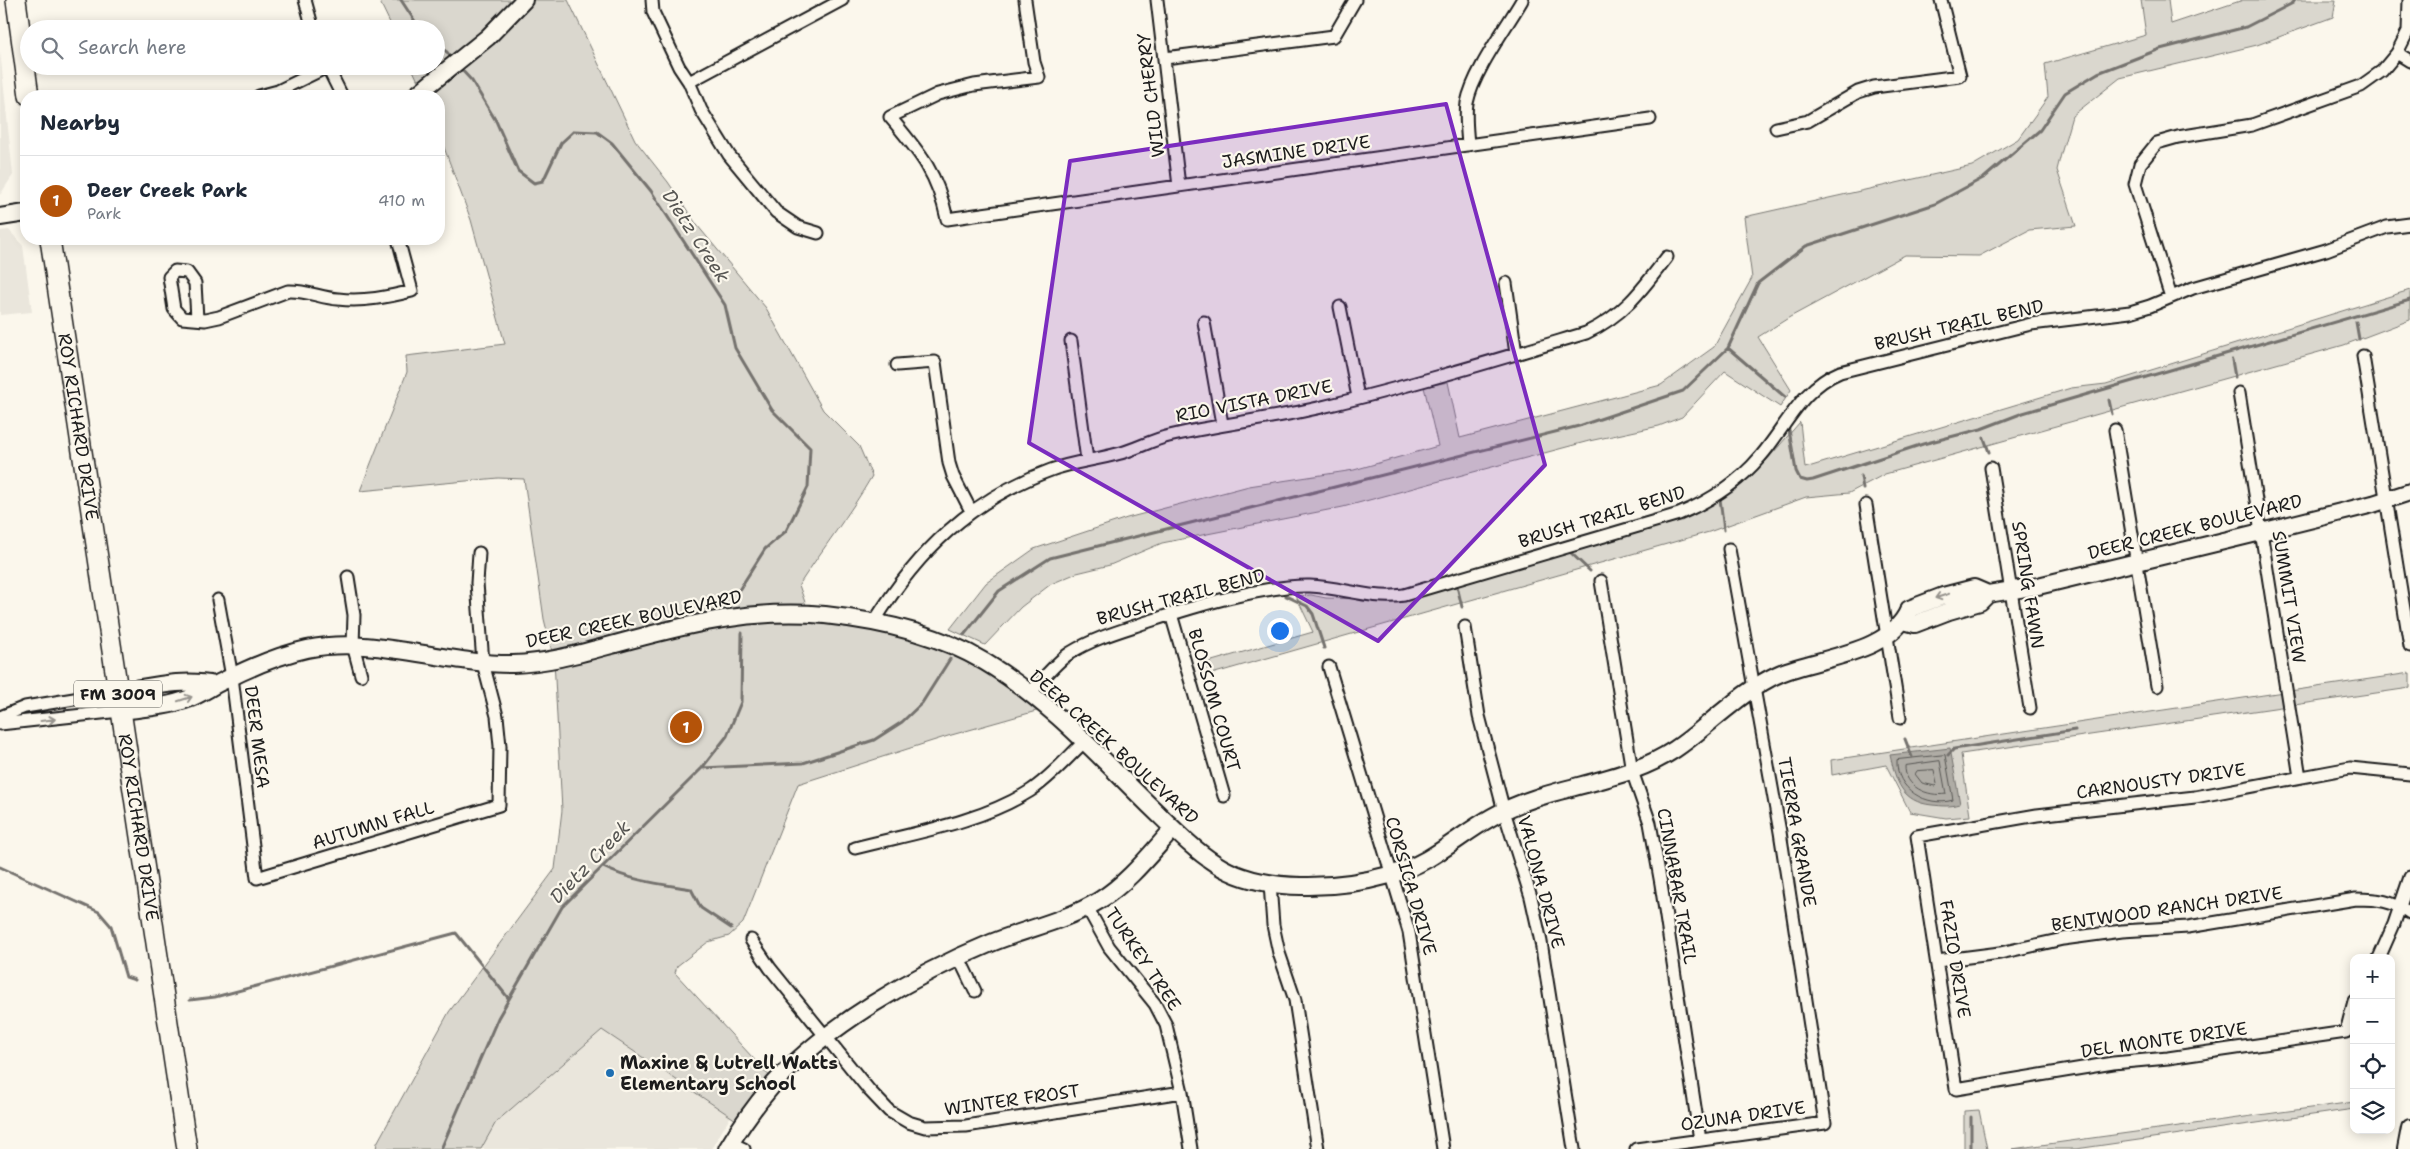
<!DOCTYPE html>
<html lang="en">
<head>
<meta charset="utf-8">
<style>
	:root { --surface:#fff; --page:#f6f6f7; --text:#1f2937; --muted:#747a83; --line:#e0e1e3; --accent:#b45309 }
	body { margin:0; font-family:"Shantell Sans",sans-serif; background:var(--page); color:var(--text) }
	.controls { position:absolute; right:15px; bottom:15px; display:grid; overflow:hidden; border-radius:10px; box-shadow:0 2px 12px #0003 }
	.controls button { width:45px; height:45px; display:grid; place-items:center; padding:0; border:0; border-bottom:1px solid var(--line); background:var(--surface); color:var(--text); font:25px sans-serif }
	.you { position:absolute; left:1279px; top:630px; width:18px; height:18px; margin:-12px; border:4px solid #fff; border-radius:50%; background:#1a73e8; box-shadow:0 0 0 8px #1a73e833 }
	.badge { display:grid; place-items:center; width:32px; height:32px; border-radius:50%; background:var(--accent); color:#fff; font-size:16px; font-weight:700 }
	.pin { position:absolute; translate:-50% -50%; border:2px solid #fff; box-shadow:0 1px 5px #0006 }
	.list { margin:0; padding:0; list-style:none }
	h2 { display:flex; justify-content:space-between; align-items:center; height:65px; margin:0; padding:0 20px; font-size:21px }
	h2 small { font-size:16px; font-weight:400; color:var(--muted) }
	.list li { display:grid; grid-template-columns:32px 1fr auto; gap:15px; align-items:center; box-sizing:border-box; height:90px; padding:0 20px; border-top:1px solid var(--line) }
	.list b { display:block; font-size:19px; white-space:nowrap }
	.list p { margin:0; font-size:16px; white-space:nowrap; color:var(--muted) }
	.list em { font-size:16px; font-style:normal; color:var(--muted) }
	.icon { flex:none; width:28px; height:28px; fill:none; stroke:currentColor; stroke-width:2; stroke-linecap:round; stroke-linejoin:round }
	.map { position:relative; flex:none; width:2410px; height:1149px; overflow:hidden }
	.search { position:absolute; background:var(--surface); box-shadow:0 2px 12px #0003; left:20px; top:20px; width:425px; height:55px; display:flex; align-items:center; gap:12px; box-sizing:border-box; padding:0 18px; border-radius:28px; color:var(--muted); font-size:19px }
	.panel { position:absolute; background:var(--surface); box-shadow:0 2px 12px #0003; left:20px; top:90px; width:425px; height:155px; border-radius:20px }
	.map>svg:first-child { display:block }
	.built { fill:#eae6dc }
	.green { fill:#dad7ce; stroke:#7b7a75 }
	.water { fill:#afaca5; stroke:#74726e }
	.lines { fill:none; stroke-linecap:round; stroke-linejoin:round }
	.shore { stroke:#575653; stroke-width:1 }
	.stream { stroke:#74726e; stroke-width:3 }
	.street-casing { stroke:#1c1c1c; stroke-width:15 }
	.secondary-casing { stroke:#1c1c1c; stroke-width:20 }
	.primary-casing { stroke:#1c1c1c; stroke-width:22 }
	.street { stroke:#fbf7ec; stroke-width:11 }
	.secondary { stroke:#fbf7ec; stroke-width:16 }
	.primary { stroke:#fbf7ec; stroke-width:19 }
	.oneway { stroke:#97948e }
	.marked { fill:#7b2cbf; fill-opacity:0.2; stroke:#7b2cbf; stroke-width:4; stroke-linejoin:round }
	.poi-dot { fill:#1f6fb2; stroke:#fbf7ec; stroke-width:2 }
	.labels { text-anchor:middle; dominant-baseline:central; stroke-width:4.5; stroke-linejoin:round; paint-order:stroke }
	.shield { fill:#fbf7ec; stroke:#5f5e5a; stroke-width:1 }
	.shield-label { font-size:16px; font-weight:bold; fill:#1c1c1c }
	.street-label { font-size:18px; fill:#1c1c1c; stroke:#fbf7ec }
	.poi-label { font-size:18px; font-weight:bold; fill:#1c1c1c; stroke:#fbf7ec; text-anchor:start }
	.water-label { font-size:19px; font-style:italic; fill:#575653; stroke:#fbf7ec }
</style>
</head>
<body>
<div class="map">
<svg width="2410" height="1149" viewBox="0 0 2410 1149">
	<rect width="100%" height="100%" fill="#fbf7ec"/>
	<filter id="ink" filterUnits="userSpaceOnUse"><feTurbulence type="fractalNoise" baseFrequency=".02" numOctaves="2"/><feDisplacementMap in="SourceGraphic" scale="10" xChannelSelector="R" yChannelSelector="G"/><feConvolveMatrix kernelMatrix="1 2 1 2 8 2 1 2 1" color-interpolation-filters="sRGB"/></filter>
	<g filter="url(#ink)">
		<path class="built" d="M0,51L13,175L0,195Z
			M9,230L23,246L32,312L0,315V231Z
			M602,1030L731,1116L711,1149H481L496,1122Z"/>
		<path class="green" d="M379,0H568L635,140L668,182L697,225L766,308L823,410L859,446L872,476C850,514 823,548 799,585L809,614L927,636L1047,708L948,736L798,784L743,923L729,936L708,942L677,966L675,973L775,1082L742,1124L602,1030L496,1122L481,1149H376L377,1143L449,1012L555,869L562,810L554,660L544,619L524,479L498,478L360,491L407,372L406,356L505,344L471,220L439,134V96H425L411,66H436V29H393Z
			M2141,0H2168L2171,24L2243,0H2336L2333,17L2257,45L2120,78L2072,116L2061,154L2057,170L2076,226L2029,230L1979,256L1905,255L1790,317L1758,337L1791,390L1780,407L1725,371L1682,417L1659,426L1589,441L1343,507L1162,543L1110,565L1077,573L1051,584L1021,607L985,645L950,629L986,583L1034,549L1127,518L1249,486L1354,470L1438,446L1424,387L1448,382L1460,438L1661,385L1714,347L1752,278L1744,217L1972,166L2018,139L2048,97L2045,64L2146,35Z
			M2410,290V320L2344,345L1885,474L1849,493L1806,497L1709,532L1201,677L1198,665L1313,632L1296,596L1311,595L1326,598L1402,600L1701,510L1738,488L1766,461L1800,422L1805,468L2071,388L2106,384Z
			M2410,673V688L1961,754L1970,816L1946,818L1910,812L1886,765L1832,775L1831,760Z
			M2354,1102V1109L2076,1149H2012Z
			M1979,1110L1987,1149H1964V1111Z"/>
		<path class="water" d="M1950,748L1960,804C1950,807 1943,806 1932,805C1902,802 1896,782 1890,755Z"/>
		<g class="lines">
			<path class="shore" d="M1945,755L1953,800C1927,808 1895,789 1897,760Z
				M1940,761L1946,794C1928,797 1904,787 1905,766Z
				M1934,770L1937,784L1935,786L1922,783L1915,774L1917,771Z"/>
			<path class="stream" d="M401,0L420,29
				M436,45L447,52L452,59
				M459,67L472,81L496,121L518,171L534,183L543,181L561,143L574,131L597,132L612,143L651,191L725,305L735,348L772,410L810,448L808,487L786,531L765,549L739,590
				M2356,322L2359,339
				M1728,348L1785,397
				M2232,360L2235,377
				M2109,400L2112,414
				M1789,430L1796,471L1800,479L1807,481L1813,480L1923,444L1981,429L2023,413L2410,300
				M1984,438L1989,452
				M1861,476L1863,489
				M1720,499L1724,530
				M1571,553L1590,571
				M1457,586L1462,607
				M1286,596L1307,606L1313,614L1324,648
				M964,635L999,591L1050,558L1579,426L1683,391L1728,348L1758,283L1806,246L1935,204L1985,177L2040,130L2065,93L2098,73L2160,49L2246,27L2293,3L2295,0
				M1905,739L1912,757
				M1948,755L1954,749L2075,730
				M702,768L803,763L874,740L902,722L922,703L950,659
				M0,867L99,912L111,926L126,977L135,980
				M603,867C631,881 661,884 691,889L701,908L731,928
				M190,1000L215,997L456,933L509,999
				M441,1149L498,1018L562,907L702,768L727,736L741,702L742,633
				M1971,1149V1117"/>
			<g class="street-casing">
				<path id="street" d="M305,0L313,29
					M652,0L653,12L679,67L689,82L701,110L729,155L776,212L798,227L818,233
					M1025,0L1034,62L1039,77L974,85L938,94L890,117C920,153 937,172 947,219L1650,119
					M1157,0L1179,186
					M2397,53L2410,61
					M1165,58L1334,36L1355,0
					M327,66L342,96
					M689,82L842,0
					M259,96L278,91L327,67
					M1776,128L1808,121L1858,92L1874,87L1960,76L1941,0
					M1468,145C1467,131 1465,116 1467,103C1473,72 1506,28 1522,0
					M1506,283L1516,354
					M2171,297L2135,184L2140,164L2157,143L2178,137L2252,125L2361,86L2382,71L2397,53L2408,31L2409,0
					M1340,307L1358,397
					M197,319L195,283L187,272L175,271L169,277L174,309L182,318L205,320L219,317L288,291C306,290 321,298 338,299C364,302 388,297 412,291L398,239
					M1204,322L1222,424
					M1071,341L1087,460
					M2363,356L2410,646
					M897,365L935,362L949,463L953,476L971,511
					M2239,393L2300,777
					M2115,430L2157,686
					M1991,468L2030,708
					M1866,505L1900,718
					M348,577L354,615L353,645L361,675
					M1601,581L1632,771L1650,823L1661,884L1700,1140
					M218,600L232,677L257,878L499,805L500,746L497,716L483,663L477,583L479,553
					M1171,614L1224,796
					M874,622C918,551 971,499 1051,470C1073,462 1095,460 1117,454C1135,450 1151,440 1169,436C1220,424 1272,419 1322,407C1411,386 1499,359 1586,333C1624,315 1642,290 1667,257
					M1465,627L1479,716L1504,811L1531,897L1541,942L1574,1149
					M1329,667L1409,932L1443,1149
					M1030,693C1042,680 1055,663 1070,653C1094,638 1120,631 1147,622C1193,607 1263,585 1310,586C1342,587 1371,600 1404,595L1679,514C1710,501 1738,483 1760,457C1786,427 1801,388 1840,372L2031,324L2130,312L2150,306L2193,288L2326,250L2387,227L2410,224
					M0,717L25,707L117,692
					M0,724L120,711
					M855,848C913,833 979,823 1030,791C1050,778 1067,758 1084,742
					M1270,884L1273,925L1279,953L1295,1000L1318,1149
					M1087,907L1109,947L1155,1004L1166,1025L1182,1092L1191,1149
					M751,940L770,968L869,1090L889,1111L908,1122L925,1127L966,1126L1182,1092
					M959,958L975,991
					M2379,958L2394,924L2410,877
					M1937,961L2000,953L2063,939L2122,931L2188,927L2356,899C2377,899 2393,901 2410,913
					M2354,1001L2346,1032L2168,1058L2113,1063L1956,1089L1917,836L2037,815L2195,797L2350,768L2410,774
					M731,1143L744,1149
					M1636,1149L1825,1123L1780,832L1729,549"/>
			</g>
			<g class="secondary-casing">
				<path id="secondary" d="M415,96L488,37L524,0
					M0,217L26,213
					M1904,621L1915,624L1949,611L1980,602L1988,594
					M117,692C150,687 183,678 215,685
					M120,711C143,708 167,707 188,699C201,694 212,686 223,681C249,668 279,655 307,649C374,635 446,665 513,664C553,663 591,650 630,640C697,622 754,609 825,615C880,621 937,633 985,662C1047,699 1098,755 1149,805C1170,825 1191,848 1216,864C1262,894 1339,889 1389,875C1433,863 1456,837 1492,817C1535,792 1587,787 1633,770C1678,754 1696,732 1731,705C1747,692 1762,681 1781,673C1821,657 1891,653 1909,609L1943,596L1974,588L1988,594L2038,586L2261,532L2373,504L2410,492
					M727,1149C740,1127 754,1107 771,1087C825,1026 916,974 991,943C1028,928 1066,921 1100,900C1129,882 1151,853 1173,829
					M2406,1149L2410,1128"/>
			</g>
			<g class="primary-casing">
				<g id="primary">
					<path d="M16,0L29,96"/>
					<path id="s1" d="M50,239L187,1149"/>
				</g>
			</g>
			<use href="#street" class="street"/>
			<use href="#secondary" class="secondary"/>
			<use href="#primary" class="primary"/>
		</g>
		<defs><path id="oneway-shaft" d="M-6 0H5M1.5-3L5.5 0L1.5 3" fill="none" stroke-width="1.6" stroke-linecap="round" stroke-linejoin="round" transform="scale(1.25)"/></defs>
		<g class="oneway">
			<use href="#oneway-shaft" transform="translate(1942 596) rotate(162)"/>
			<use href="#oneway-shaft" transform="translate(185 699) rotate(-18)"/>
			<use href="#oneway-shaft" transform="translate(48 720) rotate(-7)"/>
		</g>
	</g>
	<path class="marked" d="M1446,104L1545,465L1378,641L1029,443L1070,161Z"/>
	<circle class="poi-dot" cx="610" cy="1073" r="5"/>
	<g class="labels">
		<rect class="shield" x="74" y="680.5" width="88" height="27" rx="4"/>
		<g class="shield-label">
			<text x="118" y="694">FM 3009</text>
		</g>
		<g class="street-label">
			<text transform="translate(1151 95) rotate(-97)">WILD CHERRY</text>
			<text transform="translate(1296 152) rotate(-8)">JASMINE DRIVE</text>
			<text transform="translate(1959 325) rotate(-13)">BRUSH TRAIL BEND</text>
			<text transform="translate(1254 401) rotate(-11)">RIO VISTA DRIVE</text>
			<text stroke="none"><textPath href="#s1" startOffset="190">ROY RICHARD DRIVE</textPath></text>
			<text transform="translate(1602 517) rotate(-17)">BRUSH TRAIL BEND</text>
			<text transform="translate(2195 527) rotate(-14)">DEER CREEK BOULEVARD</text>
			<text transform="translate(2028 585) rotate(81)">SPRING FAWN</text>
			<text transform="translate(1181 597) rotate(-15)">BRUSH TRAIL BEND</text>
			<text transform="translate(2289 597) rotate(81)">SUMMIT VIEW</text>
			<text transform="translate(634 619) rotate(-12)">DEER CREEK BOULEVARD</text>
			<text transform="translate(1214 700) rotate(74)">BLOSSOM COURT</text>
			<text transform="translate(257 737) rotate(83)">DEER MESA</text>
			<text transform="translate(1114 747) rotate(42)">DEER CREEK BOULEVARD</text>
			<text transform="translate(2161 781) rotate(-8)">CARNOUSTY DRIVE</text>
			<text transform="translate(373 825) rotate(-17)">AUTUMN FALL</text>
			<text stroke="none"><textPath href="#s1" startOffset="595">ROY RICHARD DRIVE</textPath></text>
			<text transform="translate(1797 832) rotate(80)">TIERRA GRANDE</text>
			<text transform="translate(1541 882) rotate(75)">VALONA DRIVE</text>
			<text transform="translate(1411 886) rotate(74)">CORSICA DRIVE</text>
			<text transform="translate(1677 886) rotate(80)">CINNABAR TRAIL</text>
			<text transform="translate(2167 909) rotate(-8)">BENTWOOD RANCH DRIVE</text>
			<text transform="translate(1143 959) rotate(56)">TURKEY TREE</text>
			<text transform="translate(1955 959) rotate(81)">FAZIO DRIVE</text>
			<text transform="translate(2164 1040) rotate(-8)">DEL MONTE DRIVE</text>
			<text transform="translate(1012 1100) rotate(-8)">WINTER FROST</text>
			<text transform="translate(1743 1116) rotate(-8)">OZUNA DRIVE</text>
		</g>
		<g class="poi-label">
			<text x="620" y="1063">Maxine &amp; Lutrell Watts<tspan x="620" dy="21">Elementary School</tspan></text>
		</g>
		<g class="water-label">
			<text transform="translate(696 236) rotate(57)">Dietz Creek</text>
			<text transform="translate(590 862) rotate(-46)">Dietz Creek</text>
		</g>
	</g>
</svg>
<div class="controls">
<button>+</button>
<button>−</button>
<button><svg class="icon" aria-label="locate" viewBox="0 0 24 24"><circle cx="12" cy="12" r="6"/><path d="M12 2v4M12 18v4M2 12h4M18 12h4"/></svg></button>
<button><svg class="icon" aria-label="layers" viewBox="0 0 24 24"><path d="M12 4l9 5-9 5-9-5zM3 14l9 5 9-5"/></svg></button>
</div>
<div class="you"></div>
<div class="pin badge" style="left:686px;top:727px">1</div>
<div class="search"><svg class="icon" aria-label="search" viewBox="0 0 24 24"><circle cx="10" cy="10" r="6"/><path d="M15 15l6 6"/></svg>Search here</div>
<section class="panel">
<h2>Nearby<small></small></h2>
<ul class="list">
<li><span class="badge">1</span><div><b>Deer Creek Park</b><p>Park</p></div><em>410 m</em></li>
</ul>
</section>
</div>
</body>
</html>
